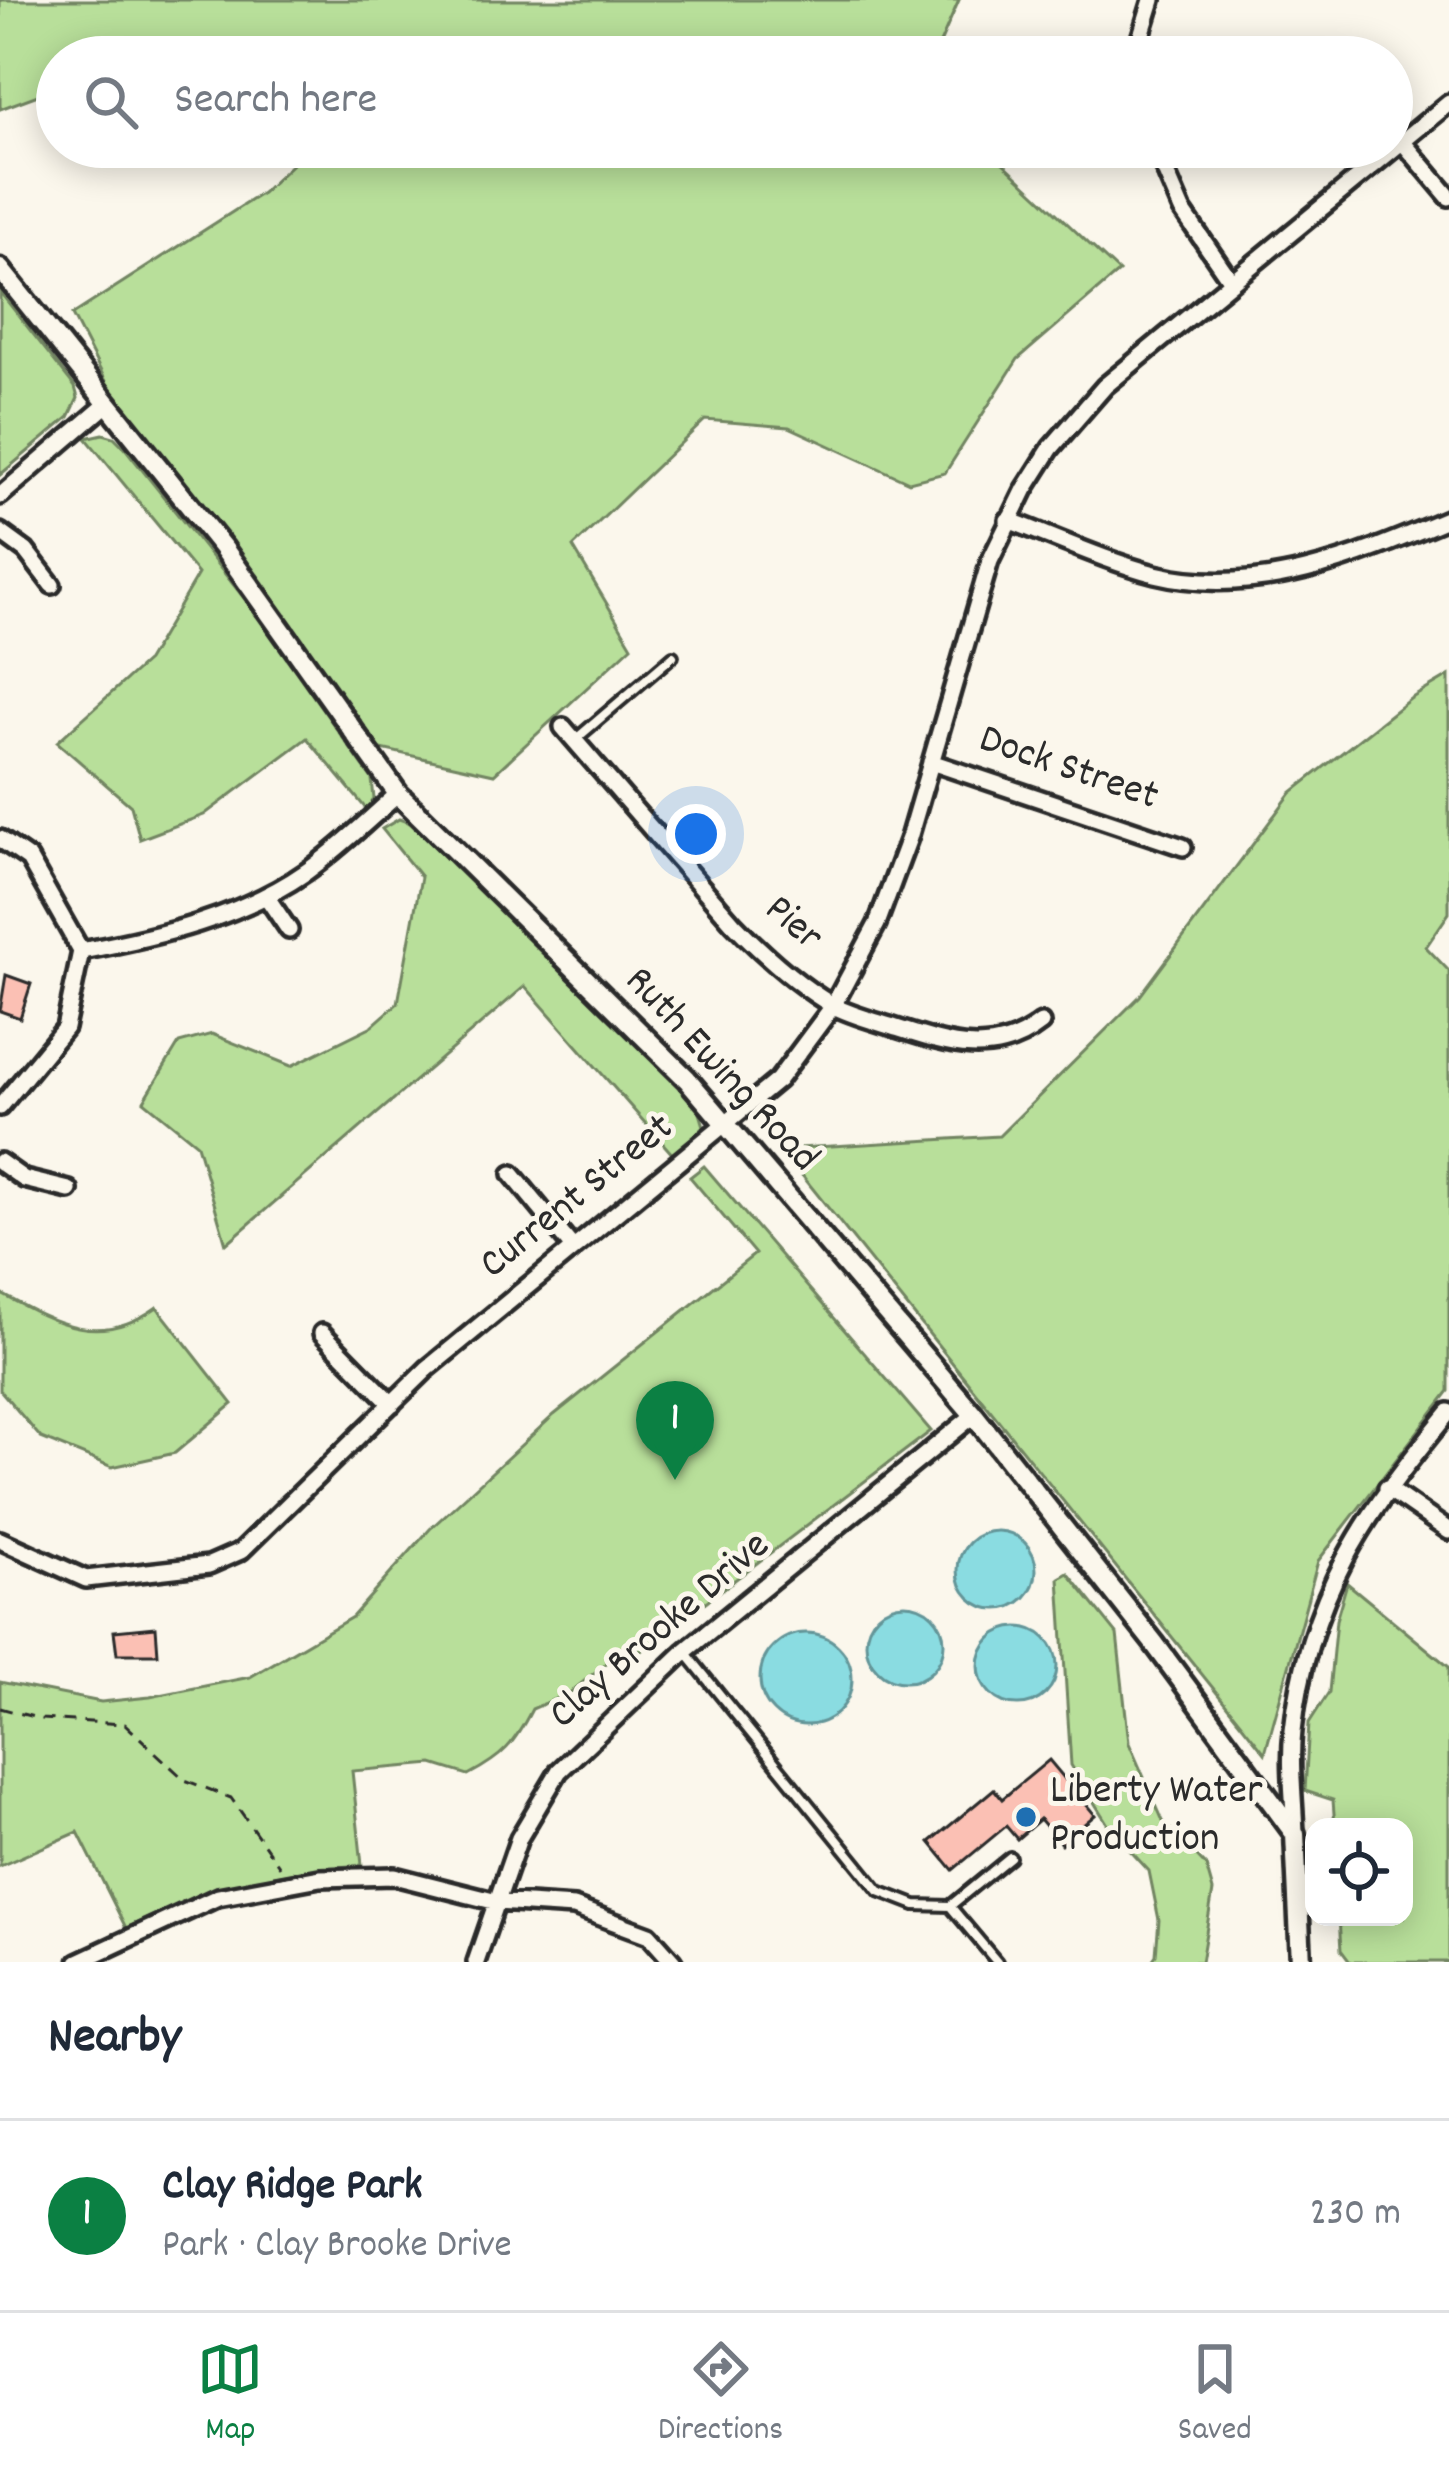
<!DOCTYPE html>
<html lang="en">
<head>
<meta charset="utf-8">
<style>
	:root { --surface:#fff; --page:#f6f6f7; --text:#1f2937; --muted:#747a83; --line:#e0e1e3; --accent:#0b8043 }
	body { margin:0; font-family:Dekko,sans-serif; background:var(--page); color:var(--text) }
	.controls { position:absolute; right:36px; bottom:36px; display:grid; overflow:hidden; border-radius:24px; box-shadow:0 6px 30px #0003 }
	.controls button { width:108px; height:108px; display:grid; place-items:center; padding:0; border:0; border-bottom:3px solid var(--line); background:var(--surface); color:var(--text); font:60px sans-serif }
	.you { position:absolute; left:696px; top:834px; width:42px; height:42px; margin:-30px; border:9px solid #fff; border-radius:50%; background:#1a73e8; box-shadow:0 0 0 18px #1a73e833 }
	.badge { display:grid; place-items:center; width:78px; height:78px; border-radius:50%; background:var(--accent); color:#fff; font-size:39px; font-weight:700 }
	.pin { position:absolute; translate:-50% -99px; filter:drop-shadow(0 3px 6px #0008) }
	.pin::after { content:''; position:absolute; top:63px; width:42px; height:36px; background:inherit; clip-path:polygon(0 0,100% 0,50% 100%) }
	.list { margin:0; padding:0; list-style:none }
	h2 { display:flex; justify-content:space-between; align-items:center; height:156px; margin:0; padding:0 48px; font-size:51px }
	h2 small { font-size:39px; font-weight:400; color:var(--muted) }
	.list li { display:grid; grid-template-columns:78px 1fr auto; gap:36px; align-items:center; box-sizing:border-box; height:192px; padding:0 48px; border-top:3px solid var(--line) }
	.list b { display:block; font-size:45px; white-space:nowrap }
	.list p { margin:0; font-size:39px; white-space:nowrap; color:var(--muted) }
	.list em { font-size:39px; font-style:normal; color:var(--muted) }
	.icon { flex:none; width:66px; height:66px; fill:none; stroke:currentColor; stroke-width:2; stroke-linecap:round; stroke-linejoin:round }
	.map { position:relative; flex:none; width:1449px; height:1962px; overflow:hidden }
	.search { position:absolute; background:var(--surface); box-shadow:0 6px 30px #0003; left:36px; right:36px; top:36px; height:132px; display:flex; align-items:center; gap:30px; box-sizing:border-box; padding:0 42px; border-radius:66px; color:var(--muted); font-size:45px }
	.sheet { height:348px; background:var(--surface) }
	nav { display:flex; justify-content:space-around; align-items:center; box-sizing:border-box; height:168px; border-top:3px solid var(--line); background:var(--surface); font-size:33px; color:var(--muted) }
	nav a { display:grid; justify-items:center; gap:6px }
	nav .on { color:var(--accent) }
	.map>svg:first-child { display:block }
	.green { fill:#b8df9a; stroke:#728562; stroke-width:3 }
	.water { fill:#8adce1; stroke:#649598; stroke-width:3 }
	.building { fill:#fbc0b4; stroke:#2b2b2b; stroke-width:3 }
	.lines { fill:none; stroke-linecap:round; stroke-linejoin:round }
	.service-casing { stroke:#2b2b2b; stroke-width:16 }
	.minor-casing { stroke:#2b2b2b; stroke-width:24 }
	.tertiary-casing { stroke:#2b2b2b; stroke-width:27 }
	.path { stroke:#2b2b2b; stroke-width:3; stroke-dasharray:12 9; stroke-linecap:butt }
	.service { stroke:#fbf7ec; stroke-width:8 }
	.minor { stroke:#fbf7ec; stroke-width:15 }
	.tertiary { stroke:#fbf7ec; stroke-width:18 }
	.poi-dot { fill:#1f6fb2; stroke:#fbf7ec; stroke-width:4.5 }
	.labels { text-anchor:middle; dominant-baseline:central; stroke-width:10; stroke-linejoin:round; paint-order:stroke }
	.street-label { font-size:42px; fill:#2b2b2b; stroke:#fbf7ec }
	.poi-label { font-size:42px; fill:#2b2b2b; stroke:#fbf7ec; text-anchor:start }
</style>
</head>
<body>
<div class="map">
<svg width="1449" height="1962" viewBox="0 0 1449 1962">
	<rect width="100%" height="100%" fill="#fbf7ec"/>
	<filter id="ink" filterUnits="userSpaceOnUse"><feTurbulence type="fractalNoise" baseFrequency=".00833" numOctaves="2"/><feDisplacementMap in="SourceGraphic" scale="24" xChannelSelector="R" yChannelSelector="G"/><feConvolveMatrix kernelMatrix="1 2 1 2 8 2 1 2 1" color-interpolation-filters="sRGB"/></filter>
	<g filter="url(#ink)">
		<path class="green" d="M0,0H959L934,57H57V88L0,109Z
			M310,147H986L1119,272L1018,359L945,473L909,482L789,427L705,420L573,547L632,646L494,774L377,748L112,393L72,315L262,193Z
			M0,292L75,387L78,398L69,417L0,475Z
			M103,434L114,437L124,447L244,598L372,779L374,799L367,810L307,738L204,815L140,839L131,806L57,742L147,661L198,574L86,438Z
			M1449,676V913L1426,947L1449,971V1391L1318,1561L1265,1753L781,1149L999,1136L1140,996L1291,793L1410,699Z
			M399,819L410,823L696,1100L704,1126L674,1156L525,986L226,1244L197,1144L144,1101L179,1043L212,1034L291,1066L372,1026L398,1003L421,877L382,829Z
			M704,1166L931,1431L641,1651L632,1642L571,1692L532,1709C514,1744 504,1756 468,1775L433,1764L352,1771L362,1865C275,1870 203,1890 126,1928L78,1832L0,1866V1682L101,1702L150,1697L250,1677L352,1617L430,1529L554,1415L755,1254L690,1177Z
			M0,1293C55,1323 99,1349 157,1307L233,1404L175,1453L112,1467L41,1438L0,1390Z
			M1068,1573L1117,1634L1129,1743L1163,1821L1206,1866L1213,1891L1201,1962H1151L1156,1955L1159,1920L1149,1871L1112,1831L1071,1765L1059,1578Z
			M1347,1583L1449,1667V1962H1350L1341,1950L1339,1917H1404V1827H1335L1333,1800L1305,1791L1309,1723L1329,1692L1336,1620Z"/>
		<path class="water" d="M958 1570a39 39 0 1 1 78 0a39 39 0 1 1-78 0Z
			M866 1643a39 39 0 1 1 78 0a39 39 0 1 1-78 0Z
			M979 1666a39 39 0 1 1 78 0a39 39 0 1 1-78 0Z
			M760 1679a46 46 0 1 1 92 0a46 46 0 1 1-92 0Z"/>
		<path class="building" d="M6,975L31,984L20,1018L0,1011Z
			M156,1627L158,1654H117L114,1631Z
			M1049,1760L1095,1815L1061,1844L1040,1819L1017,1839L1006,1826L953,1870L930,1842L994,1789L1002,1799Z"/>
		<g class="lines">
			<g class="service-casing">
				<path id="service" d="M576,739L673,656
					M686,1653L879,1891L915,1905L950,1906L1010,1857
					M950,1906L997,1962"/>
			</g>
			<g class="minor-casing">
				<path id="minor" d="M1139,57L1140,39L1152,0
					M1401,140L1449,197
					M1155,147L1182,210L1231,281
					M0,496L106,405
					M1008,520C1056,538 1106,561 1155,574C1257,599 1357,557 1449,518
					M0,532L26,551L52,585
					M563,727L733,923C762,953 796,984 832,1005C850,1015 874,1021 893,1027C946,1044 993,1061 1041,1023
					M931,762L1183,847
					M0,839L29,859L81,951L65,1028L0,1107
					M266,896L289,930
					M81,951C158,937 242,917 306,872C339,849 368,820 398,794
					M0,1162L24,1179L69,1190
					M512,1174L573,1248
					M322,1333L392,1404
					M1387,1488L1449,1531
					M0,1540L86,1579L209,1565L241,1551L427,1369L778,1080L833,1006L877,924L909,838L990,561L1025,489L1051,448L1105,386L1449,103
					M1295,1834C1294,1800 1289,1765 1293,1731C1307,1596 1366,1513 1449,1412
					M78,1962L218,1897L320,1878L394,1876L497,1902L574,1907L649,1935L673,1962
					M476,1962L519,1838L559,1771L685,1651L974,1415"/>
			</g>
			<g class="tertiary-casing">
				<path id="tertiary" d="M0,269L224,549L398,794L687,1079L974,1415L1154,1643L1295,1834L1301,1962"/>
			</g>
			<path class="path" d="M0,1708L41,1719L125,1724L185,1780L231,1798L280,1867"/>
			<use href="#service" class="service"/>
			<use href="#minor" class="minor"/>
			<use href="#tertiary" class="tertiary"/>
		</g>
	</g>
	<circle class="poi-dot" cx="1026" cy="1817" r="12"/>
	<g class="labels">
		<g class="street-label">
			<text transform="translate(1068 770) rotate(19)">Dock Street</text>
			<text transform="translate(792 925) rotate(41)">Pier</text>
			<text transform="translate(720 1071) rotate(47)">Ruth Ewing Road</text>
			<text transform="translate(578 1198) rotate(-39)">Current Street</text>
			<text transform="translate(661 1632) rotate(-41)">Clay Brooke Drive</text>
		</g>
		<g class="poi-label">
			<text x="1050" y="1793">Liberty Water<tspan x="1050" dy="48">Production</tspan></text>
		</g>
	</g>
</svg>
<div class="controls">
<button><svg class="icon" aria-label="locate" viewBox="0 0 24 24"><circle cx="12" cy="12" r="6"/><path d="M12 2v4M12 18v4M2 12h4M18 12h4"/></svg></button>
</div>
<div class="you"></div>
<div class="pin badge" style="left:675px;top:1480px">1</div>
<div class="search"><svg class="icon" aria-label="search" viewBox="0 0 24 24"><circle cx="10" cy="10" r="6"/><path d="M15 15l6 6"/></svg>Search here</div>
</div>
<section class="sheet">
<h2>Nearby<small></small></h2>
<ul class="list">
<li><span class="badge">1</span><div><b>Clay Ridge Park</b><p>Park · Clay Brooke Drive</p></div><em>230 m</em></li>
</ul>
</section>
<nav>
<a class="on"><svg class="icon" aria-label="map" viewBox="0 0 24 24"><path d="M3 6l6-2 6 2 6-2v14l-6 2-6-2-6 2zM9 4v14M15 6v14"/></svg>Map</a>
<a><svg class="icon" aria-label="directions" viewBox="0 0 24 24"><path d="M12 3l9 9-9 9-9-9zM9 14v-3h6M13 9l2 2-2 2"/></svg>Directions</a>
<a><svg class="icon" aria-label="saved" viewBox="0 0 24 24"><path d="M7 4h10v16l-5-4-5 4z"/></svg>Saved</a>
</nav>
</body>
</html>
